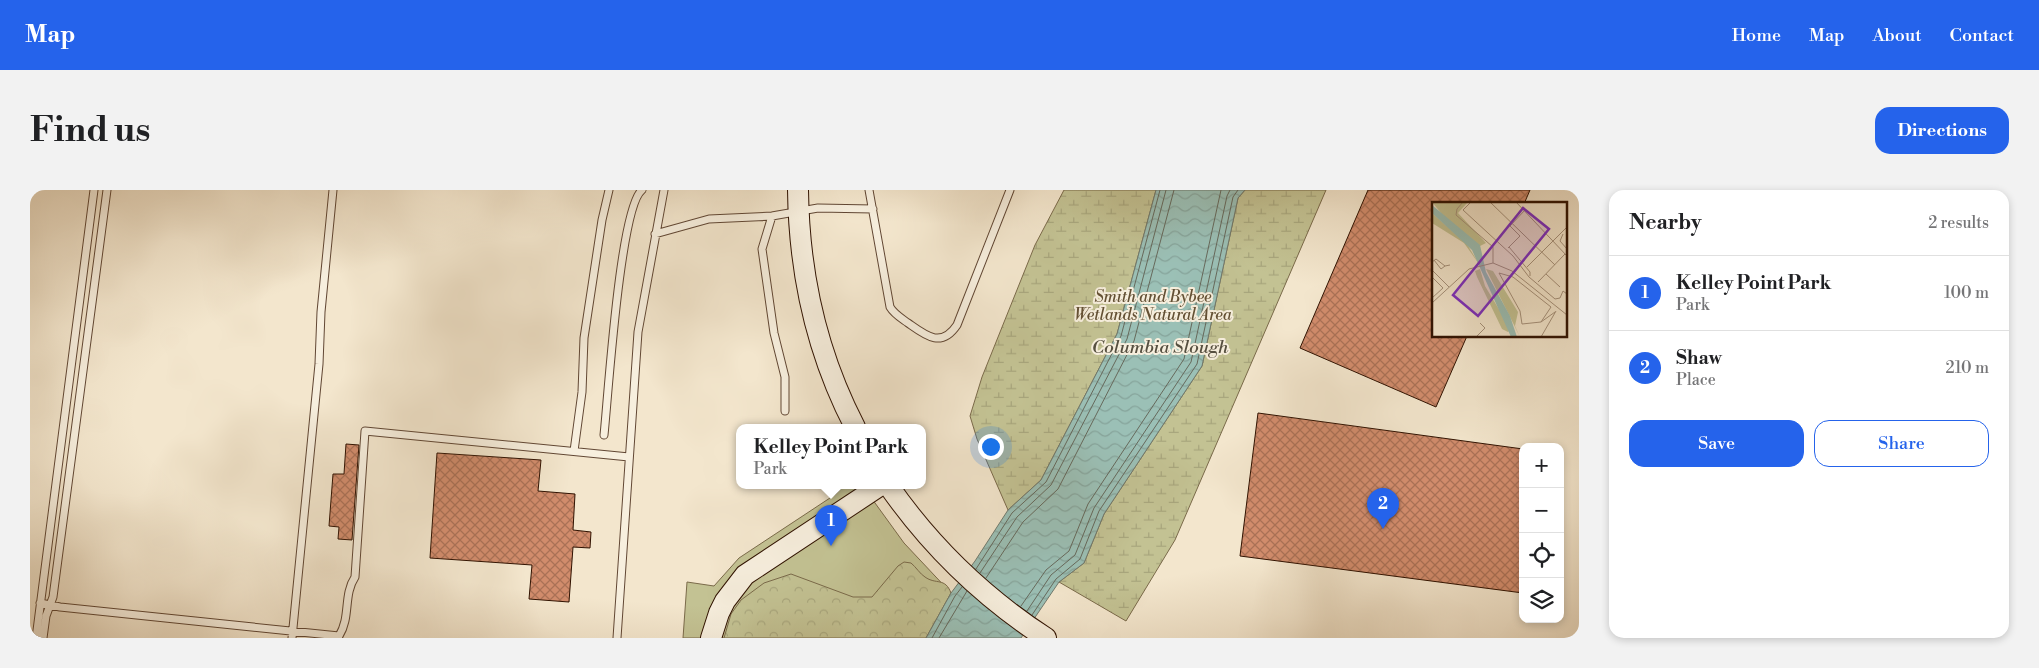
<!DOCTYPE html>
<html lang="en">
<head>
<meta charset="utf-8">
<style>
	:root { --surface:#fff; --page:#f2f2f2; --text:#202124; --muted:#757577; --line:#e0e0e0; --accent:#2563eb }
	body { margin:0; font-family:"Libre Bodoni",serif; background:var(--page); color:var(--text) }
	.controls { position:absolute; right:15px; bottom:15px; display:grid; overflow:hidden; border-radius:10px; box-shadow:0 2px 8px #0003 }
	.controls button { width:45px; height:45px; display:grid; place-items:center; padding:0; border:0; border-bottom:1px solid var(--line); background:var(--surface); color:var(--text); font:25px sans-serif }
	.you { position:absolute; left:960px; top:256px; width:18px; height:18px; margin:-12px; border:4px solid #fff; border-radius:50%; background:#1a73e8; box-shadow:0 0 0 8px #1a73e833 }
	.badge { display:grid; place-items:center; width:32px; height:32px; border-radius:50%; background:var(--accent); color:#fff; font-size:16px; font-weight:700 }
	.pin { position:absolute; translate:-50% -41px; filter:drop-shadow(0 1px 2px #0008) }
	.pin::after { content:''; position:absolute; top:26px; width:18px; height:15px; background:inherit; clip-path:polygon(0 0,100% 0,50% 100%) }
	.popup { position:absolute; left:706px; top:234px; width:190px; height:65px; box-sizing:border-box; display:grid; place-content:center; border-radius:10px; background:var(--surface); filter:drop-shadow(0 1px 4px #0005); font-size:16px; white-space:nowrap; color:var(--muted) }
	.popup b { font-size:19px; color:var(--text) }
	.popup::after { content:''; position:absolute; left:50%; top:100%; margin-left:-10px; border:10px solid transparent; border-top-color:var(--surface) }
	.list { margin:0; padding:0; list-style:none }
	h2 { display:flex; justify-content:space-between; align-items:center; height:65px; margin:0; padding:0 20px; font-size:21px }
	h2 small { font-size:16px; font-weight:400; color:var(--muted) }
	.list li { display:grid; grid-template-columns:32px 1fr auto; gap:15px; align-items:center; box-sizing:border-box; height:75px; padding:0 20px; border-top:1px solid var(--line) }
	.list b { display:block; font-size:19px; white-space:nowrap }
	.list p { margin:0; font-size:16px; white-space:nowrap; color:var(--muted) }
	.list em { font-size:16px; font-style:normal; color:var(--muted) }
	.actions { display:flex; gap:10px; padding:15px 20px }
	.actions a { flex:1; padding:11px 0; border:1px solid var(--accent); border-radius:15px; text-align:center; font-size:18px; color:var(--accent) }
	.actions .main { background:var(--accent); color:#fff }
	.icon { flex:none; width:28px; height:28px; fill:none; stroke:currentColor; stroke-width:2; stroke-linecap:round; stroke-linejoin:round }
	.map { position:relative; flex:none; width:1549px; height:448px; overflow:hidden; border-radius:15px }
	header { display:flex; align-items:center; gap:30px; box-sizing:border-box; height:70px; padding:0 25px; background:var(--accent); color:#fff }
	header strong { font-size:24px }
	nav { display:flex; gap:28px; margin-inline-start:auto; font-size:18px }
	.intro { display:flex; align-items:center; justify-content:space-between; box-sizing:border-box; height:120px; padding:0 30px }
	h1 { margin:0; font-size:35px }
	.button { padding:12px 22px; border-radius:15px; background:var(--accent); color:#fff; font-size:18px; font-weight:700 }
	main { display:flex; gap:30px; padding:0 30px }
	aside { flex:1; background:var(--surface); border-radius:15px; box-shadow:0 2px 8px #0003 }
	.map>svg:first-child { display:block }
	.green { fill:#c3c293; stroke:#7a6a4a }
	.forest { fill:url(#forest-crowns); stroke:#7a6a4a }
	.wetland { fill:url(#wetland-marsh); stroke:#7a6a4a }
	.water { fill:url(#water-waves); stroke:#707a6e }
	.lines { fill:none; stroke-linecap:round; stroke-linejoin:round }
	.shore { stroke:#66695c; stroke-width:1 }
	.building { fill:url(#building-cross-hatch); stroke:#301201 }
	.lane-casing { stroke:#614734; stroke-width:9 }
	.secondary-casing { stroke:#301201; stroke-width:22 }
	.lane { stroke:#f7efde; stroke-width:7 }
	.secondary { stroke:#f7efde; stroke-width:20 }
	.labels { text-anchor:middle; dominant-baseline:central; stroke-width:4; stroke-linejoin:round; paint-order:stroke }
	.park-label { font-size:16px; font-style:italic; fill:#635034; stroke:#f7efde }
	.water-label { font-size:18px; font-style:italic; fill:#554f40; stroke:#f7efde }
	.inset-road { fill:none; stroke:#a5917b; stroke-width:1 }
	.view { fill:#7b2cbf; fill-opacity:0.15; stroke:#7b2cbf; stroke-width:2.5 }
	.inset-edge { fill:none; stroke:#301201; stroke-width:2.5 }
</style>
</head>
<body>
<header>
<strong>Map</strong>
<nav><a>Home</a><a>Map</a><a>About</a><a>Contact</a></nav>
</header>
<div class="intro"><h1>Find us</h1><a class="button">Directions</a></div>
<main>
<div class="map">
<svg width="1549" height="448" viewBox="0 0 1549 448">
	<defs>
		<pattern id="forest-crowns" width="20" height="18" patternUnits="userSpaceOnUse" patternTransform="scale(1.25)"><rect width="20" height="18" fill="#c3c293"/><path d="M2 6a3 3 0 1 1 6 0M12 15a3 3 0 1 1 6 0" fill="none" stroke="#a8a67d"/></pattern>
		<pattern id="wetland-marsh" width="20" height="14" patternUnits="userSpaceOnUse" patternTransform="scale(1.25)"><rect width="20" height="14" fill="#c3c293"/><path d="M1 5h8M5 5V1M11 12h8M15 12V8" fill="none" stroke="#a8a67d"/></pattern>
		<pattern id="water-waves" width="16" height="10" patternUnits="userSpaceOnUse" patternTransform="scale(1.25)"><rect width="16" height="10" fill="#9bc0b6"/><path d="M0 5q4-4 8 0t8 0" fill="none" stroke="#86a49b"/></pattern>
		<pattern id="building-cross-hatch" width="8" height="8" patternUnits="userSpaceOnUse" patternTransform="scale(1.25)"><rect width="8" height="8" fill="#d18c6c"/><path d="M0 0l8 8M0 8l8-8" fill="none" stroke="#aa7156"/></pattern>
	</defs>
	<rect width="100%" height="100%" fill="#f3e6cd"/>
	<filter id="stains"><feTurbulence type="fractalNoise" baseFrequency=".004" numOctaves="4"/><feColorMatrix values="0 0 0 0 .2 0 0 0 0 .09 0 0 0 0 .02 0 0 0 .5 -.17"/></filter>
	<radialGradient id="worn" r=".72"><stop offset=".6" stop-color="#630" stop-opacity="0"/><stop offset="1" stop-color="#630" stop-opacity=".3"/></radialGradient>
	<path class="green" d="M814,295H832L874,353L921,403L896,448H653L657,392L684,396L709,368L806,304Z"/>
	<path class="forest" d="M874,372L881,373C886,377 890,384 895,387C906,395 915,387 921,403L896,448H694L701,424L711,410L734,393L761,384L823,407H842L868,376Z"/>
	<path class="wetland" d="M1034,0H1126L1087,144L1011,290L978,320L947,249L940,226L952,187L1005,55Z
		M1215,0H1296L1145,350L1096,431L1029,392L1054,373L1074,324L1172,176L1208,8Z"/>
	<path class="water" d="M1126,0H1215L1208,8L1172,176L1074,324L1054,373L1029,392L991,448H896L921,403L945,371L978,320L1011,290L1087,144Z"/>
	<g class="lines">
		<path class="shore" d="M946,379L982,323L1016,292L1091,146L1130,0
			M950,383L987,327L1021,295L1097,149L1136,0
			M956,388L993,332L1028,299L1104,151L1144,0
			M991,416L1016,380L1039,361L1058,314L1154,169L1191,0
			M997,421L1021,385L1045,365L1064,318L1161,172L1197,6L1200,0
			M1002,425L1026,389L1050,369L1069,321L1167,174L1203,7L1208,0
			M902,448L925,406L932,397
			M909,448L937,401"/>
	</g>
	<path class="building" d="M1338,0H1500L1494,14H1403V146H1437L1406,217L1270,158Z
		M1228,223L1493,259V403L1210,366Z
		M316,254L329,255L322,350L308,349L309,337L299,336L303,284H314Z
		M407,263L511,270L508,301L545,304L543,340L561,342L560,358L543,357L539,412L499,409L502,375L400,368Z"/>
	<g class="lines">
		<g class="lane-casing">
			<path id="lane" d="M839,0L860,117C864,124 871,128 878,133C895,145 911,159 927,135L980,0
				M742,26L732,59L744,143L755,187V221
				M625,44L679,29L742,26L788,18L843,19
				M574,245C578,208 590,17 612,0
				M544,261L552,202L554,148L572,30L579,0
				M10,413L30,417L309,446C321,427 313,405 325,387L335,241L599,267
				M6,448L64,0
				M13,448L16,426L23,407L77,0
				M262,448L289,174L291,122L303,0
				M587,448L608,142L634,0"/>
		</g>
		<g class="secondary-casing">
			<path id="secondary" d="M768,0C769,82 787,164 825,237
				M858,295C901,357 953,407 1016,448
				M681,448L689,423L695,411L715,385L851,295"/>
		</g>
		<use href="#lane" class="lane"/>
		<use href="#secondary" class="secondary"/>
	</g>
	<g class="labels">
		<g class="park-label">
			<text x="1123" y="107">Smith and Bybee<tspan x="1123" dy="18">Wetlands Natural Area</tspan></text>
		</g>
		<g class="water-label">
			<text x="1130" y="157">Columbia Slough</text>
		</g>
	</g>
	<g transform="translate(1402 12)">
		<rect width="135" height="135" fill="#f3e6cd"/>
		<path d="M0,0H36L26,11L54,41L48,44L14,17Z" fill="#c3c293"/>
		<path d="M0,11L35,42L47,62L32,41L0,21ZM48,67L53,84L71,114L77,129L76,130L70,127L45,75L43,69ZM54,67L61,69L86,110L83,124L88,135Z" fill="#c3c293"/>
		<path d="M0,3L48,43L54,70L78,114L85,135H79L40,48L0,11Z" fill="#9bc0b6"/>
		<path class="inset-road" d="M31,0L25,7L24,13L61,45V61M39,0L31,8L81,54L97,75L123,97L128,96L131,89L135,92M58,0L123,63M84,0L135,54M131,32L128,39L135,47M77,45L98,70V74M76,46L88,34L78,24L93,8M2,58L9,67L13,64M0,60L4,57L13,64L18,63M95,65L135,25M0,68L17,85M114,72L128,85M0,75L11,86L0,96M106,80L133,52M0,101L37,67L61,61L80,69L135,113M109,120L90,122L88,109L67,71L81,75L119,105L109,120L123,110M44,135L53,126L48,121M109,135L124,109"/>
		<path class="view" d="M91,6L117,27L46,114L21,93Z"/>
		<rect width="135" height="135" class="inset-edge"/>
	</g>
	<rect width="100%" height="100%" filter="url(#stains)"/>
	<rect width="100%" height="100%" fill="url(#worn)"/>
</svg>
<div class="controls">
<button>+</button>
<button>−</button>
<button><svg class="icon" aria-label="locate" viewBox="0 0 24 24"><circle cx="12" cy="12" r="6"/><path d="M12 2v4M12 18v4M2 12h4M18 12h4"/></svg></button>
<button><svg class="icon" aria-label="layers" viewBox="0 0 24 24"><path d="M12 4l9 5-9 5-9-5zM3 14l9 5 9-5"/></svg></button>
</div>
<div class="you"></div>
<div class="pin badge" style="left:801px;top:356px">1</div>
<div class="popup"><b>Kelley Point Park</b>Park</div>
<div class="pin badge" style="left:1353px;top:339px">2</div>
</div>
<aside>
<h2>Nearby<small>2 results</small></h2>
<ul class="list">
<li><span class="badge">1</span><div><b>Kelley Point Park</b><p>Park</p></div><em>100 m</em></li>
<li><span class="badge">2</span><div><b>Shaw</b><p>Place</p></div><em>210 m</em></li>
</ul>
<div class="actions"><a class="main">Save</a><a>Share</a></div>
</aside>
</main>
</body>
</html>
